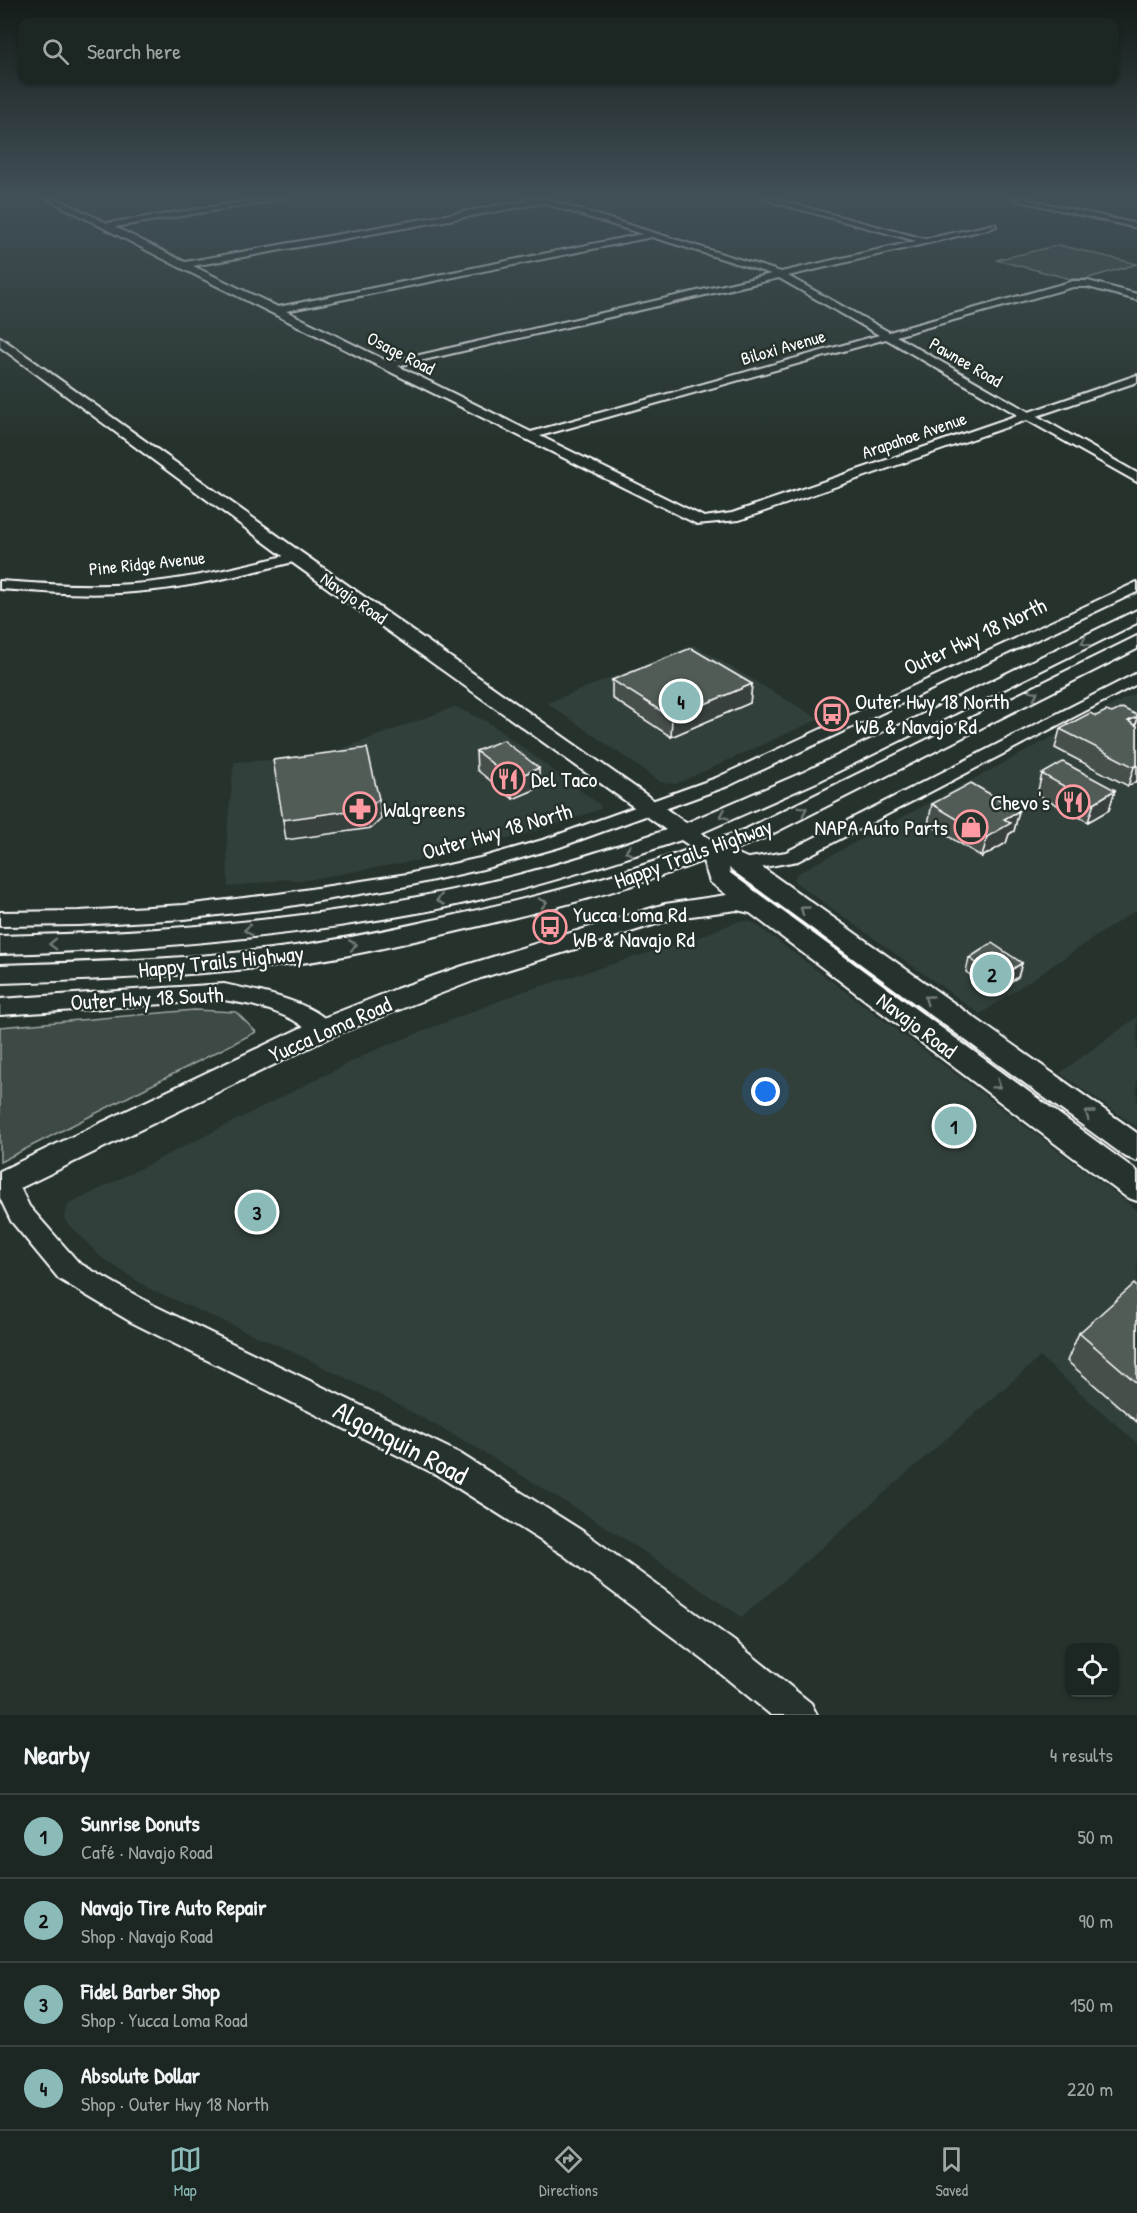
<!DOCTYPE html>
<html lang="en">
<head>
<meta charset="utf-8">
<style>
	:root { --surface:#1c2622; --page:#252e2a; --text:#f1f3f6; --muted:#a0a5a5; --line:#3a4340; --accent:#8bbbb9 }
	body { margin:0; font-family:"Patrick Hand",sans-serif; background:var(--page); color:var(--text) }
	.controls { position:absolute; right:18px; bottom:18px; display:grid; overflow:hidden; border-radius:12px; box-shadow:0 2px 4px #0004 }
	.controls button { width:54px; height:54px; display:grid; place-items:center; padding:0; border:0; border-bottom:2px solid var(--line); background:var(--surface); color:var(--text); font:30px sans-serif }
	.you { position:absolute; left:766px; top:1092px; width:21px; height:21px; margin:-15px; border:4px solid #fff; border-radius:50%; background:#1a73e8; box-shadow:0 0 0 9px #1a73e833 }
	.badge { display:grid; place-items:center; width:39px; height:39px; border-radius:50%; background:var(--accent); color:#111; font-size:20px; font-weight:700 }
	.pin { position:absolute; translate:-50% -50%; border:3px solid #fff; box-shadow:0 2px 6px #0006 }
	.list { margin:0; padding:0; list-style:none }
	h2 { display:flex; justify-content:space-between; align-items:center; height:78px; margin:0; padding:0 24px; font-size:26px }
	h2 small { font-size:20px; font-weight:400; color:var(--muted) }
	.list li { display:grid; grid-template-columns:39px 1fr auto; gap:18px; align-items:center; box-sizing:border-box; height:84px; padding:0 24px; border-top:2px solid var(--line) }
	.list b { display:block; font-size:22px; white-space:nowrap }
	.list p { margin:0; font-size:20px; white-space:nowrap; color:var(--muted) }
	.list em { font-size:20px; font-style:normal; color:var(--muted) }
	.icon { flex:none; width:33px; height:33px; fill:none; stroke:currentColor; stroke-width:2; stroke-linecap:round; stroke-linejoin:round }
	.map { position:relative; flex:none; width:1137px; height:1715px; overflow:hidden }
	.search { position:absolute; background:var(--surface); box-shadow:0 2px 4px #0004; left:18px; right:18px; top:18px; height:66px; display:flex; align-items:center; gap:15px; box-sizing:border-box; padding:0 21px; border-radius:12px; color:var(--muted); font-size:22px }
	.sheet { height:414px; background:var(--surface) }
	nav { display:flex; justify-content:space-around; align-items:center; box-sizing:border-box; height:84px; border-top:2px solid var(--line); background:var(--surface); font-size:16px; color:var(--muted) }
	nav a { display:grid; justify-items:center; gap:3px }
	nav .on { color:var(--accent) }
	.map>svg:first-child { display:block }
	.built { fill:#333f3a }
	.green { fill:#3e4944; stroke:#9ea4a2; stroke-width:1.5 }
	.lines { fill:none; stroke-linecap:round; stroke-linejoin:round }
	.minor-casing { stroke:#fff; stroke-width:4 }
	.major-casing { stroke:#fff; stroke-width:4 }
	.minor { fill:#26332d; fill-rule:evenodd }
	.major { fill:#26332d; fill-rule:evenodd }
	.wall { fill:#464f4b; stroke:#fff; stroke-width:1.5 }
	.shaded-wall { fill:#39403d; stroke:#fff; stroke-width:1.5 }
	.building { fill:#515c57; stroke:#fff; stroke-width:1.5 }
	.oneway { stroke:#727a76 }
	.labels { text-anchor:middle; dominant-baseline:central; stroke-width:5; stroke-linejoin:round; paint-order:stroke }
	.far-street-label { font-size:18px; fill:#fff; stroke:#26332d }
	.street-label { font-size:22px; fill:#fff; stroke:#26332d }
	.poi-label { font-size:22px; fill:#fff; stroke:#26332d; text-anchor:start }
	.near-street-label { font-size:27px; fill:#fff; stroke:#26332d }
</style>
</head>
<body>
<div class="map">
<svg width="1137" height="1715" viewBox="0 0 1137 1715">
	<rect width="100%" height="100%" fill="#26332d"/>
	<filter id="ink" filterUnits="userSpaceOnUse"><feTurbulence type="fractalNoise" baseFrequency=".0167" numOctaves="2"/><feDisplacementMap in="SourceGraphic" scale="12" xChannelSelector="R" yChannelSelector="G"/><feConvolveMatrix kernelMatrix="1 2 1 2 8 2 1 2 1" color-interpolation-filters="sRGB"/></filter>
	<g filter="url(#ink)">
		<path class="built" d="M694,645L819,719L676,784L661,782L547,703Z
			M1137,692V909L980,1014L795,882L794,878L798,873Z
			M455,707L488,722L600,805L601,809L523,835L431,858L300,881L288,879L228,887L227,833L234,762L275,760L336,751Z
			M739,921H749L754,923L1137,1210V1443L1040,1357L742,1617L611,1530L472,1445L384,1397L291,1351L150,1289L102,1258L64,1219L68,1205L373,1051L522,992L696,938Z
			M1137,1017V1127L1060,1073Z"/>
		<path class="green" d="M1059,245L1137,264L1085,279H1071L996,260Z
			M194,1010L236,1012L256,1032L0,1162V1027Z"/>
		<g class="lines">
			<g class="minor-casing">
				<path id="minor" d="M48,199H58L107,223L264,199H282L115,227L185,262L534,199H545L781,272L916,241L762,199H774L925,239L995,224L996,226L992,228L788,276L889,332L1073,281H1088L1137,294V300L1088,287H1073L896,336L1029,412L1137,375V382L1037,416L1137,473V482L1027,420L739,520L697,524L179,267ZM543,203L642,234L278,307L193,266ZM652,237L771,274L389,362L286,311ZM779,278L879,335L531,432L398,366ZM886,339L1018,415L732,513L704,517L540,436Z
					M1012,199H1026L1137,224V228Z
					M296,553L303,557L301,560C246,574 190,588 134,592C89,596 44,592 0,589V581C44,584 89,587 133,584C189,580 242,566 296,553Z
					M1137,582V592L728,786L560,847L483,869L407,886L278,908L184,919L79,925L0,926V912L79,911L184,905L278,894L407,874L480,858L546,839L716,778Z
					M1137,673V684L798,861L743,871L736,869L733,865L736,861L743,859L786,852Z
					M224,984C253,990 319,1002 334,1029L331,1035C315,1039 306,1027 293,1020C271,1008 248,1004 224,1000L0,1015V999Z
					M5,1172L14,1175L29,1206L79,1263L151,1304L459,1453L584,1532L734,1641L811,1703L817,1715H771L710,1665L562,1554L437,1475L131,1322L59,1279L11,1221L0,1198V1173Z"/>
			</g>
			<g class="major-casing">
				<path id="major" d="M0,337L302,553L686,823L804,772L1137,610V623L819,781L701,833L713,841L746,829L1137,636V649L762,839L731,851L752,860L1137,1133V1161L1126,1157L729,868L730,873L1137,1171V1201L1126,1197L750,913L737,910L676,918L481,978L416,1003L333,1036L0,1198V1171L313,1022L396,989L463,966L665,904L727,895L710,882L703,861C622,892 539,912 454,932C401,944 348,957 294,964C196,976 98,980 0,983V965C99,962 197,959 295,946C346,939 397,928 447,917C531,898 612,878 693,848L681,840C598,868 514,894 428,911C286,938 144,950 0,954V936C173,932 346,918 514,876C565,863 615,847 666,830L290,561L0,347Z"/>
			</g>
			<use href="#minor" class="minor"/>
			<use href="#major" class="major"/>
		</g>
		<path class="wall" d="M612,680L752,684L750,703L671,737L612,698Z
			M1112,713L1137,720L1136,725L1137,726V781L1128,786L1055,748L1060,729L1096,716Z
			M476,751L539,788L513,799L477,770Z
			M1042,774L1115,790L1109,810L1088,822L1037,794Z
			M932,804L1019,811L1014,831L1009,834L1006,843L982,857L928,824Z
			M969,958L1022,963L1018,977L995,992L966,972Z
			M1137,1287V1422L1067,1361L1079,1333Z"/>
		<path class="shaded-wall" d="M752,684L750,703L671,737L672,718Z
			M1137,717V720L1133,735L1128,721Z
			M1137,765V781L1128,786L1134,767Z
			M539,768V788L513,799L512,779Z
			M1115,790L1109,810L1088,822L1094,803Z
			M379,799L381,819L372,828L286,840L283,820Z
			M1019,811L1014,831L1009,834L1006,843L982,857L987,837L1004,819Z
			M1022,963L1018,977L995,992L999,978Z"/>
		<path class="building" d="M691,648L752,684L672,718L612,680Z
			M1122,708L1137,715V717L1128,721L1137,726V765L1134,767L1060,729L1090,713L1096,716L1106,711L1112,713Z
			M503,740L539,768L512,779L476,751Z
			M367,748L379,799L369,808L283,820L273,760Z
			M1063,762L1115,790L1094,803L1042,774Z
			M971,783L1019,811L1004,819L1011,823L987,837L932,804Z
			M992,943L1022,963L999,978L969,958Z
			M1134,1284L1137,1287V1383L1079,1333Z"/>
		<defs><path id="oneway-chevron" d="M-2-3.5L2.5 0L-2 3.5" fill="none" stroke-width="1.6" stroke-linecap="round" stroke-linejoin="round" transform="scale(1.5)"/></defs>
		<g class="oneway">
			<use href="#oneway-chevron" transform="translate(1085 642) rotate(154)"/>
			<use href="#oneway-chevron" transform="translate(1034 694) rotate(-27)"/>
			<use href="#oneway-chevron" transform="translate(803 810) rotate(-27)"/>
			<use href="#oneway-chevron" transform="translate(724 815) rotate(157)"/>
			<use href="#oneway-chevron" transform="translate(629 851) rotate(163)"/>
			<use href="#oneway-chevron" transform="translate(440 900) rotate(169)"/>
			<use href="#oneway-chevron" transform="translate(543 903) rotate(-13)"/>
			<use href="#oneway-chevron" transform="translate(804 910) rotate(-144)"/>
			<use href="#oneway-chevron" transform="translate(248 930) rotate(174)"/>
			<use href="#oneway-chevron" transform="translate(53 944) rotate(179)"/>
			<use href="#oneway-chevron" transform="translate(353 945) rotate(-10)"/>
			<use href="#oneway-chevron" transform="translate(928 999) rotate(-144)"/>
			<use href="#oneway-chevron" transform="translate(997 1085) rotate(37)"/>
			<use href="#oneway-chevron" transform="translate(1089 1114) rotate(-144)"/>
		</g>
	</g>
	<linearGradient id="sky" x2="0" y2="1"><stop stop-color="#151c19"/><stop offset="0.45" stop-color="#415057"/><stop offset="1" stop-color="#415057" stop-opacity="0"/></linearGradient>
	<rect width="1137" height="439" fill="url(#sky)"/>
	<defs>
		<g id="bus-ring" transform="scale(1.725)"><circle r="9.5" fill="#26332d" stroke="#ff9aa2" stroke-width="1.5"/><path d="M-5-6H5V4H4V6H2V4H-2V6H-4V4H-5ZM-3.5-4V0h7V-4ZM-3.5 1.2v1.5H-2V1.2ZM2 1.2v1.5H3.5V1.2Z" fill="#ff9aa2"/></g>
		<g id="restaurant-ring" transform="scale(1.725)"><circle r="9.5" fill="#26332d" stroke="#ff9aa2" stroke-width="1.5"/><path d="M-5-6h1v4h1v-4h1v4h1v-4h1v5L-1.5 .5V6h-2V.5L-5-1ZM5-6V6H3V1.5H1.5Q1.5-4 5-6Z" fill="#ff9aa2"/></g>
		<g id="pharmacy-ring" transform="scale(1.725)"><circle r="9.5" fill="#26332d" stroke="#ff9aa2" stroke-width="1.5"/><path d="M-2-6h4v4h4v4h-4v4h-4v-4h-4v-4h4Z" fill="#ff9aa2"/></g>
		<g id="shop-ring" transform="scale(1.725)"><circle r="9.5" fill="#26332d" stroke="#ff9aa2" stroke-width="1.5"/><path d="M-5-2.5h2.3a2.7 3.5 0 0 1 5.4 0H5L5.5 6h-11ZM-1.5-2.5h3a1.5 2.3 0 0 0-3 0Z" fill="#ff9aa2"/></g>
	</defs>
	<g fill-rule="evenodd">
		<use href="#bus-ring" x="832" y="714"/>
		<use href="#restaurant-ring" x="508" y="779"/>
		<use href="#restaurant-ring" x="1073" y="802"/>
		<use href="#pharmacy-ring" x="360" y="809"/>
		<use href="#shop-ring" x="971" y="827"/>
		<use href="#bus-ring" x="550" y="927"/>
	</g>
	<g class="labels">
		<g class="far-street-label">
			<text transform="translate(783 347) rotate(-16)">Biloxi Avenue</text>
			<text transform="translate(401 353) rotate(27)">Osage Road</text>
			<text transform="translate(966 362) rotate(30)">Pawnee Road</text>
			<text transform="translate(914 435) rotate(-19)">Arapahoe Avenue</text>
			<text transform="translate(147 563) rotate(-6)">Pine Ridge Avenue</text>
			<text transform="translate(354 598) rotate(35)">Navajo Road</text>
		</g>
		<g class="street-label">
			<text transform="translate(975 636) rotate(-25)">Outer Hwy 18 North</text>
			<text transform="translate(497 831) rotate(-16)">Outer Hwy 18 North</text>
			<text transform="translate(693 853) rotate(-20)">Happy Trails Highway</text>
			<text transform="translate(221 961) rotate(-6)">Happy Trails Highway</text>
			<text transform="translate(147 998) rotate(-3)">Outer Hwy 18 South</text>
			<text transform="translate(917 1025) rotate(37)">Navajo Road</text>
			<text transform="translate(330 1029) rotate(-24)">Yucca Loma Road</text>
		</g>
		<g class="poi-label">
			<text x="855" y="701">Outer Hwy 18 North<tspan x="855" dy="25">WB &amp; Navajo Rd</tspan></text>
			<text x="531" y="779">Del Taco</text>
			<text x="1050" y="802" text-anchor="end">Chevo's</text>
			<text x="383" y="809">Walgreens</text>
			<text x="948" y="827" text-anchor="end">NAPA Auto Parts</text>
			<text x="573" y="914">Yucca Loma Rd<tspan x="573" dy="25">WB &amp; Navajo Rd</tspan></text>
		</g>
		<g class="near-street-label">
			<text transform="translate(401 1442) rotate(28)">Algonquin Road</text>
		</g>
	</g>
</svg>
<div class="controls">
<button><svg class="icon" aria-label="locate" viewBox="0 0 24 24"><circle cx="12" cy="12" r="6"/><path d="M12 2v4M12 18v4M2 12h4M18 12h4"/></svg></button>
</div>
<div class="you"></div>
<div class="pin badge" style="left:954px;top:1126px">1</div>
<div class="pin badge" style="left:992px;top:974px">2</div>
<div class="pin badge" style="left:257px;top:1212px">3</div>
<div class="pin badge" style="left:681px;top:701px">4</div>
<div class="search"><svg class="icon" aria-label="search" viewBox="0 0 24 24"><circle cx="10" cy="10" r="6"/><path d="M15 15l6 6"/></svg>Search here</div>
</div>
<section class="sheet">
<h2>Nearby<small>4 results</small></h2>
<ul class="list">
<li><span class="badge">1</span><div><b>Sunrise Donuts</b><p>Café · Navajo Road</p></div><em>50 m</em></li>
<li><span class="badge">2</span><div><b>Navajo Tire Auto Repair</b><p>Shop · Navajo Road</p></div><em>90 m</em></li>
<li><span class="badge">3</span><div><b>Fidel Barber Shop</b><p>Shop · Yucca Loma Road</p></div><em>150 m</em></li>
<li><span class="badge">4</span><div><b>Absolute Dollar</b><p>Shop · Outer Hwy 18 North</p></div><em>220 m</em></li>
</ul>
</section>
<nav>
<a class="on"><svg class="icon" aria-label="map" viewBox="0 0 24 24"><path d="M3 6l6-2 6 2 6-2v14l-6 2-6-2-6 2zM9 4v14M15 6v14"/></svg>Map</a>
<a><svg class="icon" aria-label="directions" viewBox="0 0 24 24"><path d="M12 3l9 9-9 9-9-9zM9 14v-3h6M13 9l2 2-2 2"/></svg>Directions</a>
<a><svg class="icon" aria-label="saved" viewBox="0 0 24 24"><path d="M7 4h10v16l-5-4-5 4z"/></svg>Saved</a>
</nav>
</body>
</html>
